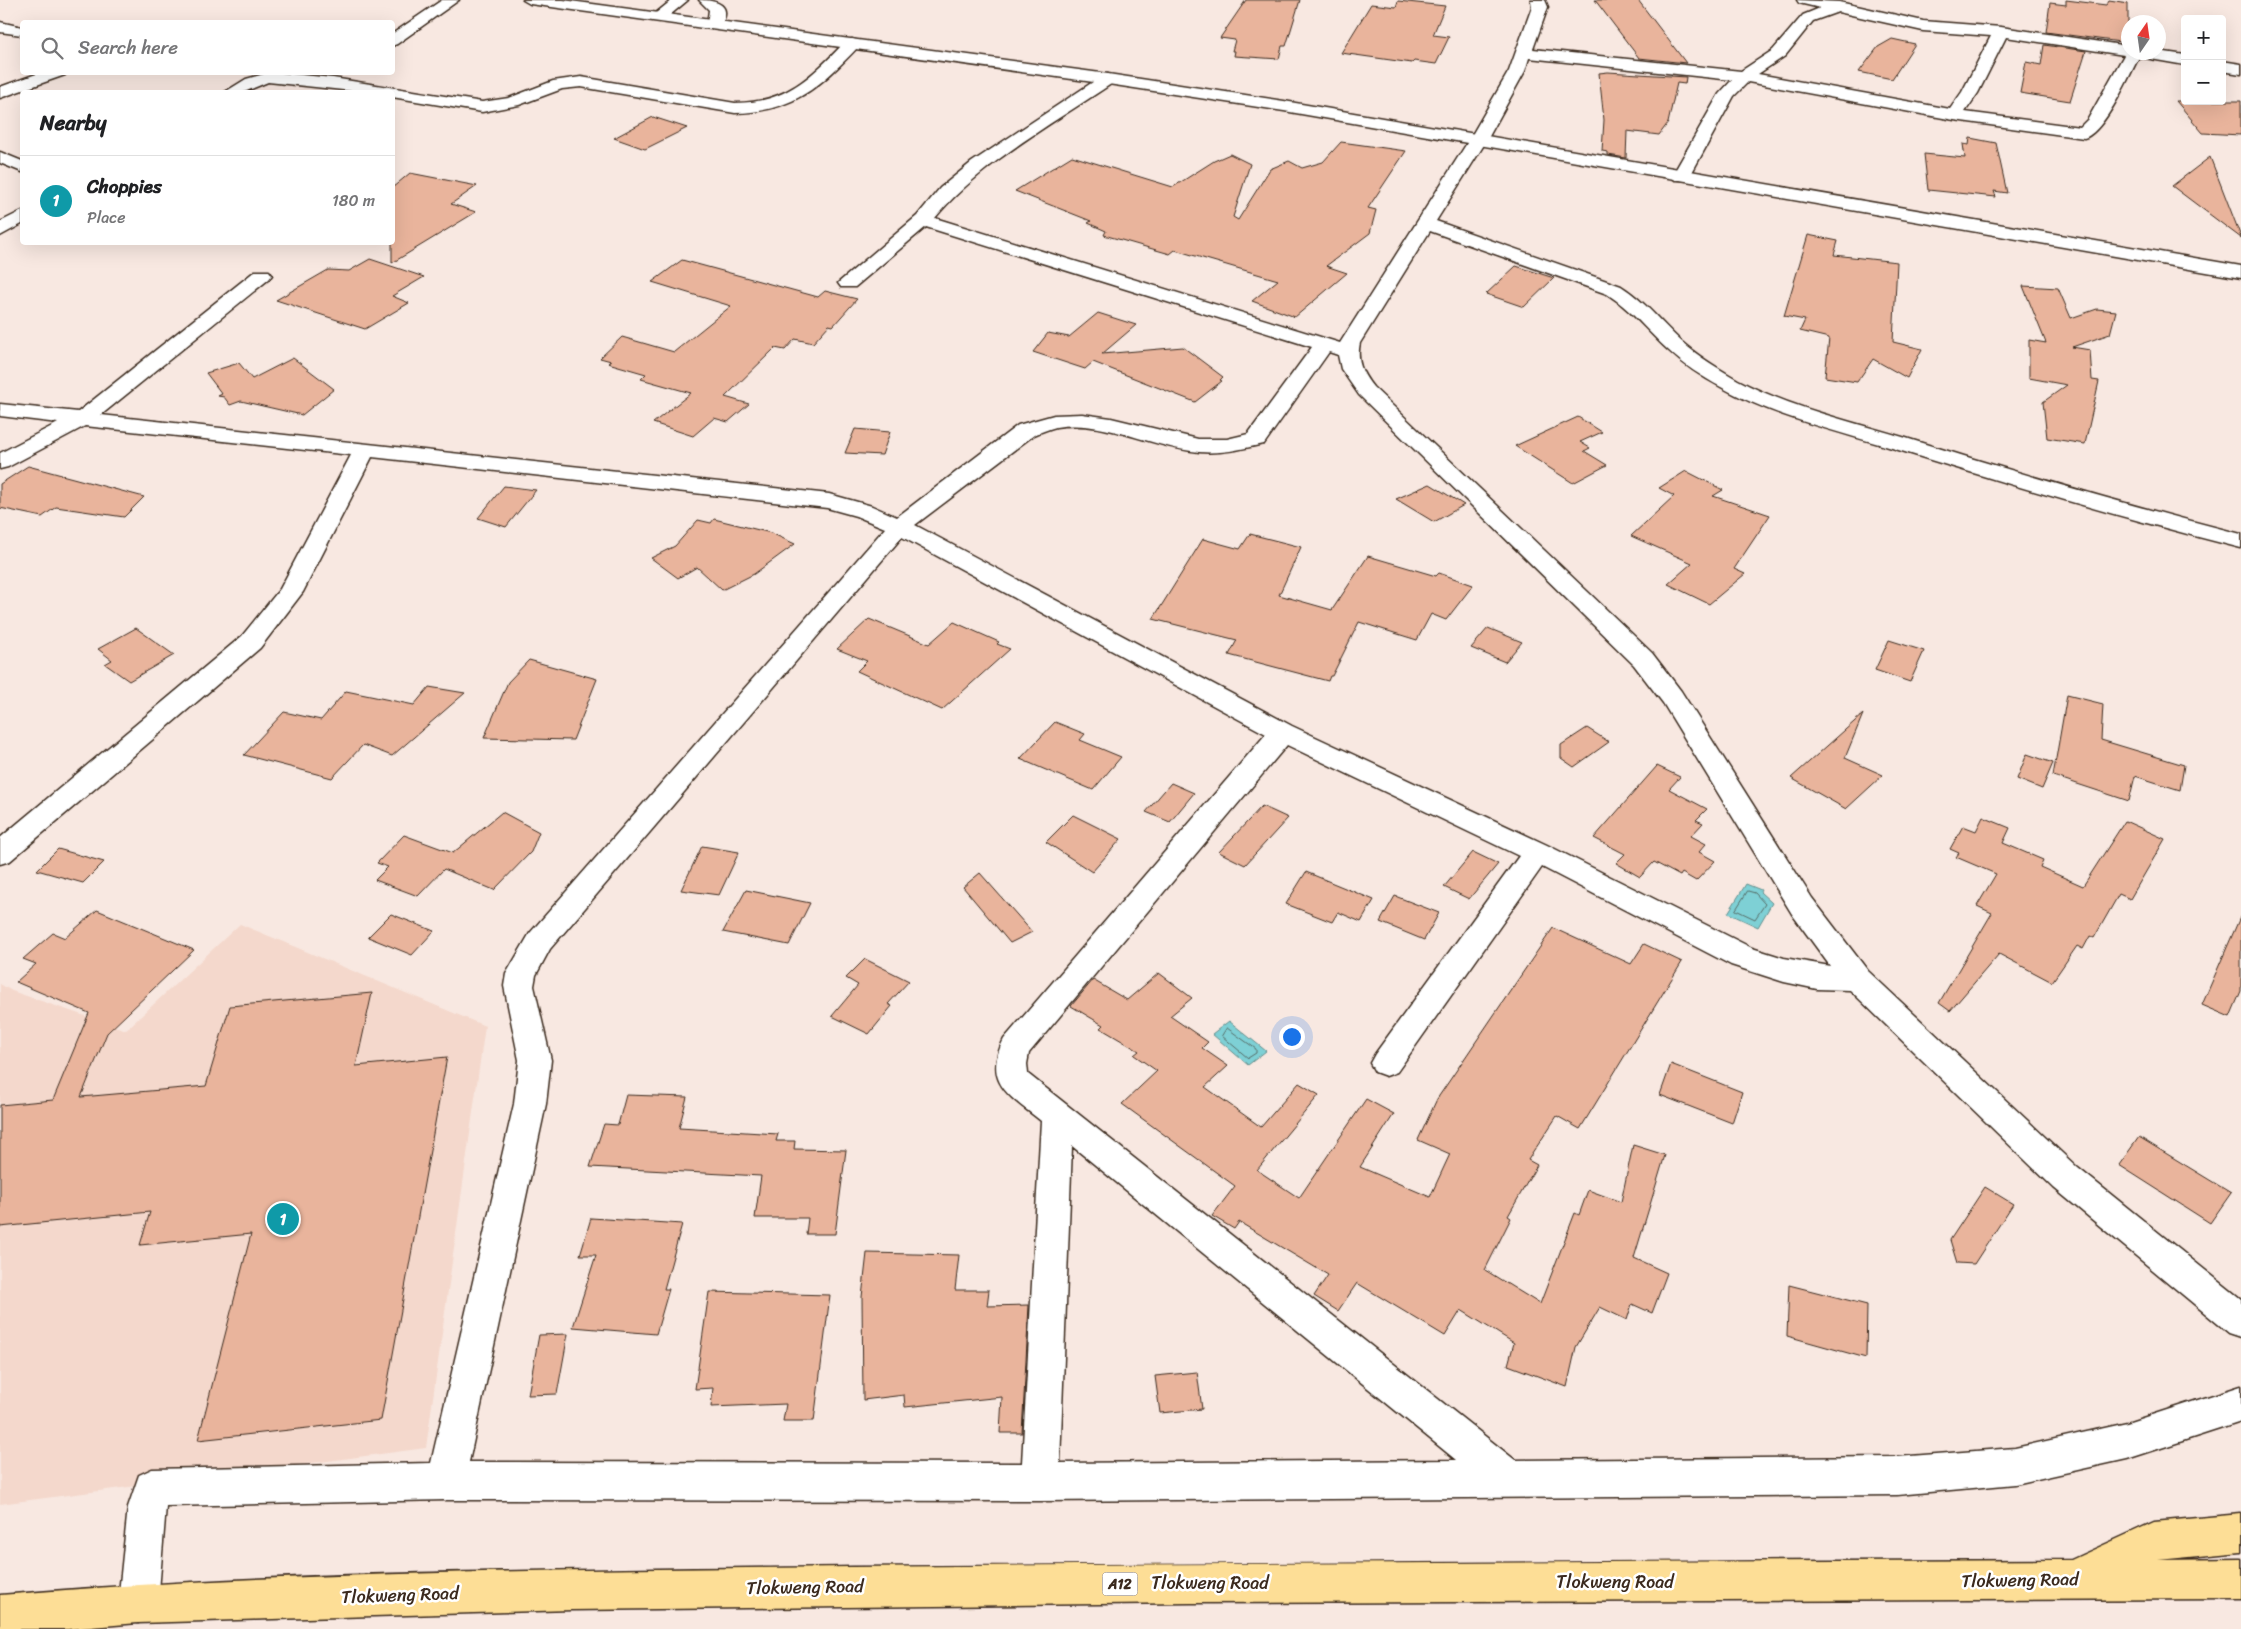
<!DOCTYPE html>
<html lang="en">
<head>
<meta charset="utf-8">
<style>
	:root { --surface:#fff; --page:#f6f6f6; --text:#202124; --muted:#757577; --line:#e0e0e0; --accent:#c8321e }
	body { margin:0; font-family:Sriracha,sans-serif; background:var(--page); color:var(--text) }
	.controls { position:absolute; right:15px; top:15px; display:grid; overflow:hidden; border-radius:5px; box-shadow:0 5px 20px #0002 }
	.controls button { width:45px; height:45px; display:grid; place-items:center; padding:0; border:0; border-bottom:1px solid var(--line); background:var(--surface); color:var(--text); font:25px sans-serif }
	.compass { position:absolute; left:2121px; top:15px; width:45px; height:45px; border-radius:50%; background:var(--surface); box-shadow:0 5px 20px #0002; rotate:13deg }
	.you { position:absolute; left:1291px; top:1036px; width:18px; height:18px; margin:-12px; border:4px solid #fff; border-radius:50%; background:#1a73e8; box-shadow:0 0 0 8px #1a73e833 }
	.badge { display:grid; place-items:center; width:32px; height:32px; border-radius:50%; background:var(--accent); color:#fff; font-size:16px; font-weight:700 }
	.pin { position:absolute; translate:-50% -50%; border:2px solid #fff; box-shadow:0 1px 5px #0006 }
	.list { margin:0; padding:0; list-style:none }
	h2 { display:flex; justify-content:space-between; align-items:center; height:65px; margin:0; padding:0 20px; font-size:21px }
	h2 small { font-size:16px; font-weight:400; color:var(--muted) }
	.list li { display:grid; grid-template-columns:32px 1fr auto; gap:15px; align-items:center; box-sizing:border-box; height:90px; padding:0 20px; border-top:1px solid var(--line) }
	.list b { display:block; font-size:19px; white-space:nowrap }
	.list p { margin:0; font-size:16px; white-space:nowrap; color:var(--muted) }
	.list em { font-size:16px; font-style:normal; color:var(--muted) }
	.icon { flex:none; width:28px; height:28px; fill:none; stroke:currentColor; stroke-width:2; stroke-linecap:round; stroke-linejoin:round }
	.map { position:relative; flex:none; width:2241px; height:1629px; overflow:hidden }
	.search { position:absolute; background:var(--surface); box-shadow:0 5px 20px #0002; left:20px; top:20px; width:375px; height:55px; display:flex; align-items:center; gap:12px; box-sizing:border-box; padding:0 18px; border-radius:5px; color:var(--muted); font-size:19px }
	.panel { position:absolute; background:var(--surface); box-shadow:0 5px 20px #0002; left:20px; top:90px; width:375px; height:155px; border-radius:5px }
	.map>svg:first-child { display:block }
	.built { fill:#f4d8cc }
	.water { fill:#7ed0d5; stroke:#638e8c }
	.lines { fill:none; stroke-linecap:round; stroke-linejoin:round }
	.shore { stroke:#566c67; stroke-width:1 }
	.building { fill:#e9b49c; stroke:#3b2a1e }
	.minor-casing { stroke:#3b2a1e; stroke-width:3 }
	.tertiary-casing { stroke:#3b2a1e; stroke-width:3 }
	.primary-casing { stroke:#3b2a1e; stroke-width:3 }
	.minor { fill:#fff; fill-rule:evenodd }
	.tertiary { fill:#fff; fill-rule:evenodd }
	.primary { fill:#fdde96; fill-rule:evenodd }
	.labels { text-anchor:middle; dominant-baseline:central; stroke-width:5; stroke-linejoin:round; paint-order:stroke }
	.shield { fill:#fff; stroke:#766a62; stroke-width:1 }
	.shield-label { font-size:14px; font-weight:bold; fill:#3b2a1e }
	.near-street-label { font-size:18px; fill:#3b2a1e; stroke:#fff }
</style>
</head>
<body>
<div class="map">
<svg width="2241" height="1629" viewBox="0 0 2241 1629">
	<rect width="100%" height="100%" fill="#f8e8e1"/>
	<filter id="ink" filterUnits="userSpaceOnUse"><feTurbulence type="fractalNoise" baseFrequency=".02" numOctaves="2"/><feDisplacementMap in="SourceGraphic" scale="10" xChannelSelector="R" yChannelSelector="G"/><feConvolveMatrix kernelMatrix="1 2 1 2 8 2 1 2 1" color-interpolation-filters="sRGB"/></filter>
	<g filter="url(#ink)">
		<path class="built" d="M240,924L485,1026L426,1448L0,1504V984L12,991L126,1030Z"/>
		<path class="water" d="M1746,884L1761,890L1760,892L1772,903L1758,927L1728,913Z
			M1229,1021L1266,1051L1248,1065L1212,1034Z"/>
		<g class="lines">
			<path class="shore" d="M1748,891L1755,893L1765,904L1755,919L1736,910Z
				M1227,1028L1256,1049V1053L1248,1058L1222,1036Z"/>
		</g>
		<path class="building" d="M1246,0H1300L1286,46H1282L1279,59L1234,56L1235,51H1232L1235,40L1220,38Z
			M1595,0H1638L1686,63L1639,58Z
			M2066,0L2106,5L2109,0L2128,3V43L2046,32L2050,3L2066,5Z
			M1398,1L1445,6L1433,35L1449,37L1436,64L1414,61L1412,63L1341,53L1371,4L1396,7Z
			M1892,39L1915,44L1892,79L1859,72L1878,47Z
			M2044,45L2086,51L2070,101L2020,93L2026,62L2041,65Z
			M1608,72L1686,77L1685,84L1677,83L1668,123L1659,135L1627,131L1626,158L1608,155V152L1602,151L1604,120L1599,73Z
			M2176,101H2241V135L2203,133Z
			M653,117L687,128L645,149L614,138Z
			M1970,138L1996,143L2007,193L1994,191L1996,197L1928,190L1924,154L1965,158L1963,144L1969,145Z
			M1341,142L1406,151L1368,208L1376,210L1370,233L1326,266L1347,273L1295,317L1252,301L1278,280L1175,250L1170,254L1104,235L1106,231L1088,223L1091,221L1015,191L1072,156L1173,187L1214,161L1230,154L1250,164L1233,217L1238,220L1270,169L1289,161L1302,168L1323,162Z
			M2210,157L2241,237V238L2172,186Z
			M410,173L477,186L451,204L476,212L392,263V188Z
			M1808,235L1838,241L1834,255L1897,262L1893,342L1922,349L1907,378L1873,359L1857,382L1825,377L1829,338L1800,331L1805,320L1784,316Z
			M370,259L424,277L392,296L409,303L365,329L276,300L328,270L349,271Z
			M682,260L818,297L825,291L857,299L833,326L829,325L813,343L795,339L785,350L775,348L725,397L749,404L728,422L714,418L693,436L653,423L691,393L641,379L646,374L608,363L611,361L600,358L622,337L674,352L731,306L652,282Z
			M1516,266L1554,278L1524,307L1486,294Z
			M2023,286L2058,288L2071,318L2097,309L2116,311L2110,334L2072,347L2090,350L2092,380L2099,381L2085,444L2047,438L2043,402L2067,385L2029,378V340L2046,343Z
			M1098,313L1136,325L1102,354L1183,347L1223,377L1220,380L1222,381L1195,402L1093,362L1085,369L1033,352L1048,333L1069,337Z
			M293,358L334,389L302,415L241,401L230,405L224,397L218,396L222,394L206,373L239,363L252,379Z
			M1578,417L1602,432L1580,442L1590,448L1584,451L1607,465L1573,483L1515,446Z
			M855,429L890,432L882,455L845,453Z
			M28,466L144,497L124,517L56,507L42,517L0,508V484Z
			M1686,471L1723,490L1713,496L1770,515L1734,569L1745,574L1709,604L1668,584L1692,563L1631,536L1674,496L1659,488Z
			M1430,484L1464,505L1434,522L1396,499Z
			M504,486L536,490L506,527L478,518Z
			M714,519L771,533L795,544L754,574L722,590L697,567L678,578L651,558L675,546L698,520L711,523Z
			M1250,534L1301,547L1279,595L1332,610L1368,556L1436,576L1439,573L1473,585L1446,620L1431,614L1417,640L1359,622L1332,676H1330L1328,681L1229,655L1237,640L1153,619L1203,539L1240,549Z
			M869,619L929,644L954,622L999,642L997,644L1010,649L942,710L857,671L867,661L837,649Z
			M136,628L174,655L129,681L105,664L112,660L98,649Z
			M1488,628L1522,642L1505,662L1471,648Z
			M1889,640L1924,651L1910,682L1875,670Z
			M529,660L597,679L573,740L484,738L508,682Z
			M429,687L465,693L392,756L363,745L332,778L244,755L284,712L321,720L346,691L414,705Z
			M2067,695L2103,704L2101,740L2184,765L2180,790L2135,776L2129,801L2053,776Z
			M1863,714L1845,758L1883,775L1846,809L1791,778Z
			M1055,722L1085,734L1080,740L1121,757L1093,790L1020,759Z
			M1587,728L1609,742L1574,767L1561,758V745Z
			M2027,754L2053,763L2042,789L2017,779Z
			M1657,766L1680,777L1669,789L1707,809L1696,820L1703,823L1691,836L1706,844L1699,852L1715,861L1696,881L1682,873L1680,876L1654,862L1640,877L1616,863L1625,854L1594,838Z
			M1171,783L1194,793L1170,822L1146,812Z
			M1262,806L1288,818L1245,865L1219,852Z
			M502,812L539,832L531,852L494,890L444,869L418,896L375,880L388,867L377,863L404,835L453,853Z
			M1073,815L1121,839L1092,872L1046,842Z
			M1983,817L2010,828L2003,843L2043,860L2040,867L2083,886L2125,821L2165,839L2130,899L2119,894L2094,938L2090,936L2083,949L2077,946L2052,982L1999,954L1950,1011L1939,1003L1992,913L1977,906L1996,874L1956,857L1959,853L1950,849L1963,826L1976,831Z
			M702,846L739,852L719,895L681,890Z
			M58,849L104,862L83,883L37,870Z
			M1473,852L1498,864L1469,899L1444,887Z
			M1306,872L1374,900L1361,922L1338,912L1332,922L1286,904Z
			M980,873L1032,932L1010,943L963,887Z
			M746,890L810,903L789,945L723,932Z
			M1395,896L1439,913L1424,940L1380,922Z
			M97,910L194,950L107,1033L81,1097L206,1086L230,1006L372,993L356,1066L447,1057L381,1420L198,1440L251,1234L140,1245L150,1212L0,1227V1105L53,1100L89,1013L16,982L36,964L23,959L53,933L65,938Z
			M391,914L434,931L412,955L368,937Z
			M2241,915V991L2230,1017L2202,1005Z
			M1553,928L1631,964L1644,944L1682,962L1580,1129L1557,1116L1528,1160L1537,1165L1508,1216L1511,1218L1485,1270L1540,1304L1575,1213L1579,1215L1588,1190L1621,1202L1633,1145L1665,1155L1634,1258L1667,1273L1652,1313L1632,1304L1627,1320L1600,1307L1576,1347L1567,1387L1508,1365L1514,1343L1461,1310L1445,1336L1357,1283L1338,1311L1314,1296L1328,1275L1239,1222L1234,1229L1212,1216L1235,1186L1122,1104L1157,1071L1134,1055L1139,1051L1100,1028L1103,1025L1071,1006L1093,980L1127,1000L1159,973L1192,998L1170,1016L1208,1042L1202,1048L1228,1066L1205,1087L1261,1127L1299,1083L1319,1095L1257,1170L1299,1198L1366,1099L1394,1114L1360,1167L1430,1197L1450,1154L1418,1140L1437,1099Z
			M865,959L909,981L888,1004L892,1006L869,1034L832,1016L858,985L846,978Z
			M1671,1064L1742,1092L1732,1123L1660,1095Z
			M626,1095L687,1097L679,1128L778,1134L776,1141H795L794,1149L846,1150L835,1234H806L808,1218H755L761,1176L590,1167L604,1124L618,1125Z
			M2139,1137L2231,1193L2210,1223L2119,1165Z
			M1985,1187L2013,1204L1974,1264L1957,1263L1950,1240Z
			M591,1218L682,1224L664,1289H669L656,1334L573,1327L596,1255H580Z
			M867,1253L959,1255L955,1290H989L987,1306L1029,1305L1022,1433H1000L1002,1397L905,1407L904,1395L863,1400L862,1297Z
			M1789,1285L1867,1305L1866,1358L1787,1336Z
			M709,1292L830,1295L814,1421H783L786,1404L711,1407L713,1388L695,1389Z
			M568,1334L557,1394L528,1395L539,1335Z
			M1197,1372L1202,1409L1160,1413L1155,1376Z"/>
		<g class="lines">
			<g class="minor-casing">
				<path id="minor" d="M442,0H459L397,44L392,46V34Z
					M672,0H688L664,20H654L651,17Z
					M699,0C717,0 734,5 720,27H710L707,24L709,10Z
					M1531,0H1545L1548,7L1533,49L1741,71L1773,50L1803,15L1820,8L1799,3L1797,0L1839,2L1923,21L2001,27L2128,46V52L2158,51L2185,55V65L2139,57C2129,76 2104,133 2084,138L1954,120L1748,82L1734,96L1690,176L1687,180H1675L1672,176L1719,94L1732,80L1529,58L1525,71L1487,140L1436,221L1621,286C1645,301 1661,323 1682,342C1699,357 1719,369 1738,380C1791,408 1850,421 1906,438C2017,473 2128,505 2241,534V548C2123,518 2007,484 1892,448C1834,430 1774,417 1721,387C1702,377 1684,365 1668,350C1647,331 1631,309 1607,294L1430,231L1360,343C1356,361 1362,373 1373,387L1652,653L1681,691L1812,898L1868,971L2078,1168L2241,1299V1337L2229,1333L2054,1188L1850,990L1817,989L1784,982L1731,965L1542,867L1397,1072L1386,1076L1375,1072L1370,1063L1375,1054L1519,856L1287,745L1029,1053L1027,1064L1028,1074L1515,1460L1897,1457L2015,1448L2127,1423L2241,1386V1422L2127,1459L2015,1484L1897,1495L1040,1501L446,1500L166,1506L158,1603L152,1617L138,1623L124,1617L118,1603L128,1507L139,1475L152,1469L431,1463L514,1104L519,1060L504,986L506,974L530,933L885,528L856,516L827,508L372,457L303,592L260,648L10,861L0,864V838L242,636L280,589L351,455L85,426L8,467L0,469V453L58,423L0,416V404L78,412L255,271H269L272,275L269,279L101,415L829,494L872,506L897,517L1018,425L1054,415L1082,414L1111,418L1198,439H1227L1248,434L1312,347L926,227L855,287H841L838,283L917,216L940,188L972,162L1102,76L1108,74L1116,79L1114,82C1055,122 979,164 935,218L1340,343L1469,140L1509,71L1532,7ZM1838,12L1923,31L1991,36L1962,92L1950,109L1758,74L1785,56L1813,21ZM2006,37L2124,55L2088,119L2080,127L1965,112L1978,93ZM1329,352L1338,355L1341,369L1359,395L1634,665L1663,703L1792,914L1830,966L1784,958L1752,948L1547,845L1292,726L915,525L1034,435C1041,432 1048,429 1056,427C1104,419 1152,448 1199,452C1222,454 1242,449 1264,444ZM902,537L1266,734L1004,1039C982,1083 1010,1096 1041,1121L1022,1463L469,1462L546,1104L551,1060L534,986L536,975L550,949ZM1072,1146L1456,1460L1060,1463Z
					M0,22L22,27V35L0,32Z
					M852,39L858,41L860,44L858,47C820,87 792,112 735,113L581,87L562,89L519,105L482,112L392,97V92H362L268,82L244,92H225L246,79L271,72L333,78L482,102L509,98L553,81L581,77L735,103C787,103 812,76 846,41Z
					M2222,61L2241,64V74L2222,71Z
					M42,72H67L65,75L0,98V87Z
					M0,152L22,161V172L0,163Z
					M22,211V224L0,236V222Z"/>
			</g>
			<g class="tertiary-casing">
				<path id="tertiary" d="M523,0H563L1108,74L1284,101L2241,266V278L1284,111L1108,84L530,4Z"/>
			</g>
			<g class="primary-casing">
				<path id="primary" d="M2241,1514V1552L2158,1560L2241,1559V1599L1191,1603L572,1610L138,1623L68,1629H0V1595C283,1571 569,1570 853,1567C1259,1563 1665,1562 2071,1560L2154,1522Z"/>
			</g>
			<use href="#minor" class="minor"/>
			<use href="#tertiary" class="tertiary"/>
			<use href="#primary" class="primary"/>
		</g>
	</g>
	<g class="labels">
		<rect class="shield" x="1102.5" y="1572.5" width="35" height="23" rx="4"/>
		<g class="shield-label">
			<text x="1120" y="1584">A12</text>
		</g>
		<g class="near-street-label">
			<text transform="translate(2020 1580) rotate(-1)">Tlokweng Road</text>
			<text x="1615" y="1582">Tlokweng Road</text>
			<text x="1210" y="1583">Tlokweng Road</text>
			<text transform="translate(805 1587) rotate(-1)">Tlokweng Road</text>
			<text transform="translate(400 1595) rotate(-2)">Tlokweng Road</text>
		</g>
	</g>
</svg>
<div class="controls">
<button>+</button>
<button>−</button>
</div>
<svg class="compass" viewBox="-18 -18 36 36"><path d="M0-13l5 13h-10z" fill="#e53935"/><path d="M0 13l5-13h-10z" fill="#757577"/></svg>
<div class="you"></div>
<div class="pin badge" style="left:283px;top:1219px;background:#0f9aa8">1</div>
<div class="search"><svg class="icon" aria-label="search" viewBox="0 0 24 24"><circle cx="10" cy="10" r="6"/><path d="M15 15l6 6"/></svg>Search here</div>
<section class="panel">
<h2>Nearby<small></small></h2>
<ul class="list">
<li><span class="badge" style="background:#0f9aa8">1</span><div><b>Choppies</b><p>Place</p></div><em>180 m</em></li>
</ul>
</section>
</div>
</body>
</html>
